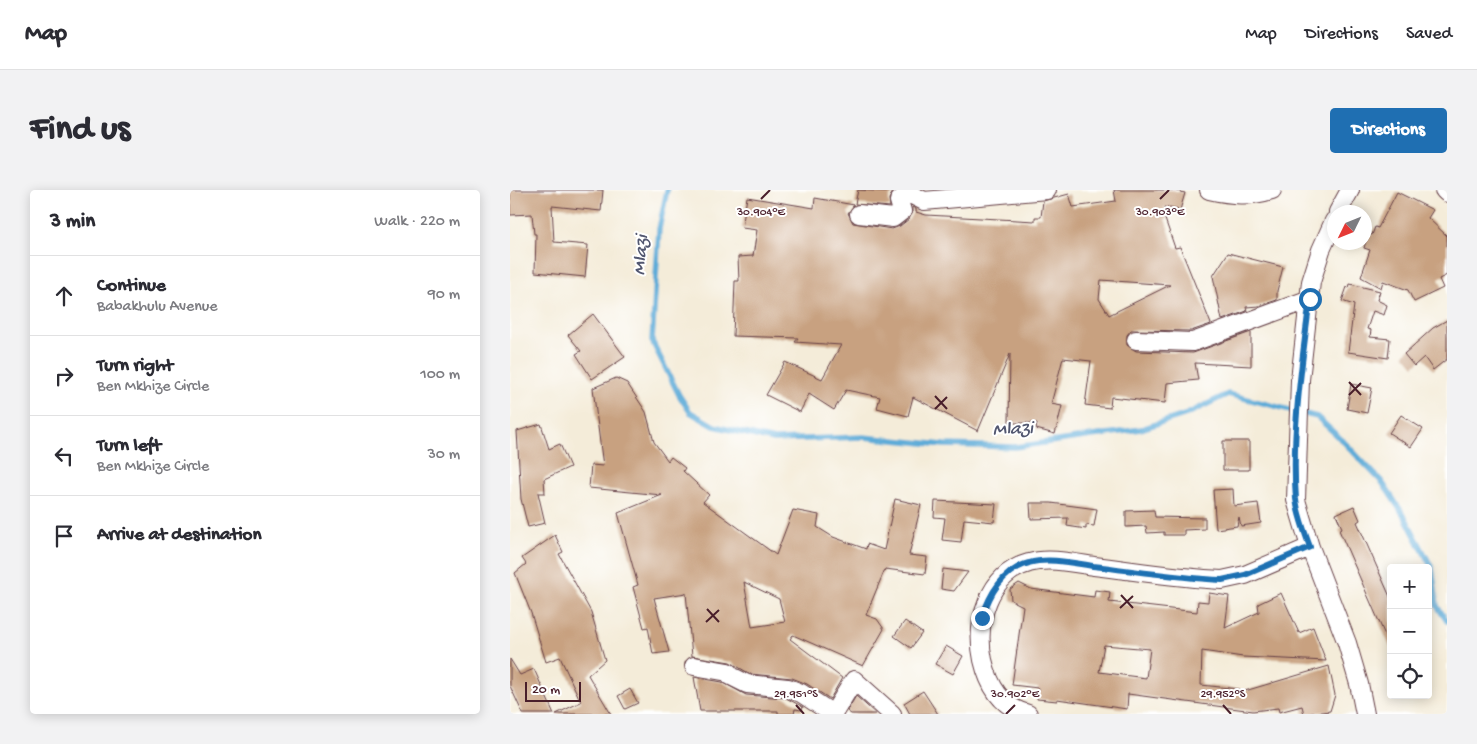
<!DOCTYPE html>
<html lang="en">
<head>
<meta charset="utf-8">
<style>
	:root { --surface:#fff; --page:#f2f2f3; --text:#2b2b33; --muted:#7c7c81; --line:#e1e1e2; --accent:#1f6fb2 }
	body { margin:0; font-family:"Gochi Hand",sans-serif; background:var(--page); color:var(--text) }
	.controls { position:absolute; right:15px; bottom:15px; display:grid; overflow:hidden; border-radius:5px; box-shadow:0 2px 12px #0003 }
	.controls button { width:45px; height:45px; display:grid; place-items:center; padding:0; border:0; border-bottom:1px solid var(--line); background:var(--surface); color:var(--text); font:25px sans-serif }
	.compass { position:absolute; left:817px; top:15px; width:45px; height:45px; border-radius:50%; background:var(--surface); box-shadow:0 2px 12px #0003; rotate:227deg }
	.scale { position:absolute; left:15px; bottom:12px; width:56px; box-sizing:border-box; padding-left:5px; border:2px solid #4a1f2b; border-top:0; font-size:14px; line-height:18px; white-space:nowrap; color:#4a1f2b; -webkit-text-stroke:4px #fff; paint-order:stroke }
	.stop { position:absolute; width:15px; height:15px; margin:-11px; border:4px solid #1f6fb2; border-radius:50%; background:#fff }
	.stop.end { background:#1f6fb2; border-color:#fff; box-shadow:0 1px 5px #0008 }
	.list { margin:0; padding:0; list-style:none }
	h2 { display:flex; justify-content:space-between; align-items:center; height:65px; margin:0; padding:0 20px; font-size:21px }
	h2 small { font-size:16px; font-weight:400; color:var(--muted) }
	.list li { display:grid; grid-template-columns:32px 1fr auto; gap:15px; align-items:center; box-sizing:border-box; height:80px; padding:0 20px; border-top:1px solid var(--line) }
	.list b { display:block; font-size:19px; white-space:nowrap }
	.list p { margin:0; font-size:16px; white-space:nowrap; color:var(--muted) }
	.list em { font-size:16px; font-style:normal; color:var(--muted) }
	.icon { flex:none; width:28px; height:28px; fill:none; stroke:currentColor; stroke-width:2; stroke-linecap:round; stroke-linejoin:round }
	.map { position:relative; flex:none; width:937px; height:524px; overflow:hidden; border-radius:5px }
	header { display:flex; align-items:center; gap:30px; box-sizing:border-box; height:70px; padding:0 25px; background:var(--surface); border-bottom:1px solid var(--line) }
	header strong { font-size:24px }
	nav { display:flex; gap:28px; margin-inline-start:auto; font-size:18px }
	.intro { display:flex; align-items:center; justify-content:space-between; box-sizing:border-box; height:120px; padding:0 30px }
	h1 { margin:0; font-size:35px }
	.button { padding:12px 22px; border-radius:5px; background:var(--accent); color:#fff; font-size:18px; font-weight:700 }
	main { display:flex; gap:30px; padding:0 30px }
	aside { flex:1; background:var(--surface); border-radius:5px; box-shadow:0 2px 12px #0003 }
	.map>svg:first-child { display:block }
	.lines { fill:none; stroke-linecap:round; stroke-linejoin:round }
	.stream { stroke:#5eacd8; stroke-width:5.5 }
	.building { fill:#c8a180; fill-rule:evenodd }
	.street-casing { stroke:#643e45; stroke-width:20 }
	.street { stroke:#fff; stroke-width:18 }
	.route { stroke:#1f6fb2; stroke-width:6 }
	.ticks { fill:none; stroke:#4a1f2b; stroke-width:2 }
	.labels { text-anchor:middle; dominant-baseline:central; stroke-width:4; stroke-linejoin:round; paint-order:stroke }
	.water-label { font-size:19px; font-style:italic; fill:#525770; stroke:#fff }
	.ticks-label { font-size:12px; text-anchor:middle; fill:#4a1f2b; stroke:#fff; stroke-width:4; stroke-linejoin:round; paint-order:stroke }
</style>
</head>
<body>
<header>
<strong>Map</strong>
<nav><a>Map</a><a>Directions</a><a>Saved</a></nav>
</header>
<div class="intro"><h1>Find us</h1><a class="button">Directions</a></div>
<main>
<aside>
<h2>3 min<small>Walk · 220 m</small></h2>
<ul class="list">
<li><svg class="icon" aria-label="ahead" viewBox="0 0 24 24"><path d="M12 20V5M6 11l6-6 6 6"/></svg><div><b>Continue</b><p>Babakhulu Avenue</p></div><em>90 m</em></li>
<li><svg class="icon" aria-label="right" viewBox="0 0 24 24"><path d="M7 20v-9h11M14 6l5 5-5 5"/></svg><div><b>Turn right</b><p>Ben Mkhize Circle</p></div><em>100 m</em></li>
<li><svg class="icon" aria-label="left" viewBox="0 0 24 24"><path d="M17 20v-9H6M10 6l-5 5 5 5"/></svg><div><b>Turn left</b><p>Ben Mkhize Circle</p></div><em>30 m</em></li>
<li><svg class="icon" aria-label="arrive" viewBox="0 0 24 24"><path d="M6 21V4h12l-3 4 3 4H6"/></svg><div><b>Arrive at destination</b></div></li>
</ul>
</aside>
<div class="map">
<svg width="937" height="524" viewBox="0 0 937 524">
	<rect width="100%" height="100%" fill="#fff"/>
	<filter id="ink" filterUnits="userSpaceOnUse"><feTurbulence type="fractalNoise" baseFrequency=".02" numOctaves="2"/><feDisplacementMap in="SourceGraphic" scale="10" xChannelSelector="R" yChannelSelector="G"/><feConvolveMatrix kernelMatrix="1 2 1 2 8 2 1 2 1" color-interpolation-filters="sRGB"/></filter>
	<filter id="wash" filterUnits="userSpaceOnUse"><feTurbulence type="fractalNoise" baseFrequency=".0096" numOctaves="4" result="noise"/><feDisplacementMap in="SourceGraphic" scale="20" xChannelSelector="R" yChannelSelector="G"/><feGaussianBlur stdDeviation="1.12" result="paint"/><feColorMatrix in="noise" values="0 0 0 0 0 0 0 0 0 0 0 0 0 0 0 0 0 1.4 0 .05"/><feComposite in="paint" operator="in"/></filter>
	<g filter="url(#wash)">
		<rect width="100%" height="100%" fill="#f4ecd9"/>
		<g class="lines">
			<path class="stream" d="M157,0L149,39L142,151L169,205L180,222L204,236L264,250L353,247L434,255L505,257L631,239L677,224L718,204L807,227L832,250L872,292L895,327L922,378L927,416L937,431"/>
		</g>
		<g id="blocks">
			<path class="building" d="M0,0H93L91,21L42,16L44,52L78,55L75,87L25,82L26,44H24L22,24L0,25Z
				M348,0L383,2L379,9L380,17L345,14Z
				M604,0H662L675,3L670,20L654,17L658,28L655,29L665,58L670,57L701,134L681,141L621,140L617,145V155L626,161L683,163L741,142V176L685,173L688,190L657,193L655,213L601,207L600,218L575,215L581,171L553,168L541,214L552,216L545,244L526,239L527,233H499L500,164L468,241L403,207L398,226L367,218L370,207L336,200L324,220L299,204L290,222L256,205L275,172L312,189L331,155L285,152L288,148L223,146L225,91H229L228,67L243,66L247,40L232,38L237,7L304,18L305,8L344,15L338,23L343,33L382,39L390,36L399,29L402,24V17L406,19V22L416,25L525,31V27H531L533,11L559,4L563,17L606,11ZM591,90L660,95L599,125L589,109Z
				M887,2L923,20L918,28L937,46V85L929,89L933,98L904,112L898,100L873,91L871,98L851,87L860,60L854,58L858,44L862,45L865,37L868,38Z
				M718,63L773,77L767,101V110L749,116L736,117L737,121L712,130L703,86Z
				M840,94L870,101L867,110L877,115L874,125L863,121L857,139L861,140L860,147L880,149L878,168L838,162L844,115L832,111L837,97L839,98Z
				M83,124L115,167L82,189L66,164L71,161L58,145Z
				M937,130V169L923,180L914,167L904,176L894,164L923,138Z
				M106,188L117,193L136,222L144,252L158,271L161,267L175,278L173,281L199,305L193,312L266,365L283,320L309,325L307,337L323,347L356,359L357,354L374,360L385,309L411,315L399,365L417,367L415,384L375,379L356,425L367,429L374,439L353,476L283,445L280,449L332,488L320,509L297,494L282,488L240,484L220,472L182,466L176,403L144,408L159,462L143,464L138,437L134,438L123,397L128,395L108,323L152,305L79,298L81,275L93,276L83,198ZM234,392L269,409L275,432L242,437Z
				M841,194L862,198L857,223L837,219Z
				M891,225L913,239L901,257L879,243Z
				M31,234L39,259L50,254L60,277L34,289L35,303H28L35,333L18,337L11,309L7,241Z
				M713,251H739V280H713Z
				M723,299L724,316L748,313L751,333L731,336L729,327L727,336L706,339L703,300Z
				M425,311L486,314L484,332L454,329L451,352L432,350L435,328L424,327Z
				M520,313H541L587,319L584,336L576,335V339L557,336L558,328L521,329Z
				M844,316L850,330L847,332L881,409V459L829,340L832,338L826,324Z
				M644,320L645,327L695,328V339L674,340V345H654V342L637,343L636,336L616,337V321Z
				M45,345L53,362L49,364L81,422L95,470L78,485L101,524H46L71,512L50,467L36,472L21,423L5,383L16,374L12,368Z
				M433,379L458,382L444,401L431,399Z
				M509,393L521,399L584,407L585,400L600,402L599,412L687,422L688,411L698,412L699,403L719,406L715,438L749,422L748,414L771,403L789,443L803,437L816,471L733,467L692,461L691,495L729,499L728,503L819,476L825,505L820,521L794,524L792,516L769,522L768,518L743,521L618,504L617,519L547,509V511L527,509L528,498L502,495L513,416L501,410L500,399ZM594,455L640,459L636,488L589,482Z
				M395,431L412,443L401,458L384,446Z
				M436,456L453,466L443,484L425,474Z
				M0,469L10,485L24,479L44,524H13L0,496Z
				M184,487L212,492L236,505L276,508L293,517L292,520L285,519L284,524H268V521H190Z
				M120,499L128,513L115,519L108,506Z
				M413,501L428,524H400L394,513Z
				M346,506L366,524H341L337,521Z"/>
		</g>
	</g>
	<g filter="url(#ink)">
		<use href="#blocks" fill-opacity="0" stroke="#643e45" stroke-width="1"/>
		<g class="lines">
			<g class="street-casing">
				<path id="street" d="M699,0C721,5 740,7 762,0
					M934,0L937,3
					M828,22L840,0
					M349,24L383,28L392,21L389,11L398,3L414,11L537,0
					M824,31L811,60L801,92L790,190L786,310L800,357L837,453L849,494L855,524
					M626,150L683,152L800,109
					M184,476L218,482L221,486L237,494L278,498L291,503L323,524
					M323,524L344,490L382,524
					M518,524C491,517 479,496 473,470C465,433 478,384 519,373C539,367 564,373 584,376C626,381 669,388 712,390L735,385L800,357"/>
			</g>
			<use href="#street" class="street"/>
		</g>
	</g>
	<g class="lines" filter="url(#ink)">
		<path class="route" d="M472,428C479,405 493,380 519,373C539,367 563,373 583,376C626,381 669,388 712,390L735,385L800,357C794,341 788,325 786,309C781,246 792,172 800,109"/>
	</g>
	<path class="ticks" d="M251,9L260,0M650,9L659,0M839,192L851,205M839,205L851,193M425,206L437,219M425,219L437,207M611,405L623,418M610,418L623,406M197,419L209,432M196,432L209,420M286,515L294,524M713,515L721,524M496,524L505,515"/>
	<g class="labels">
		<g class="water-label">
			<text transform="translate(132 65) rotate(-86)">Mlazi</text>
			<text transform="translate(503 240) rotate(-3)">Mlazi</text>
		</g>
	</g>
	<g class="ticks-label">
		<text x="251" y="25">30.904°E</text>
		<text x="650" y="25">30.903°E</text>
		<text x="286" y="507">29.951°S</text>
		<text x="713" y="507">29.952°S</text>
		<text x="505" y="507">30.902°E</text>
	</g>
</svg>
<div class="controls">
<button>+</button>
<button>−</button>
<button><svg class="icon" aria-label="locate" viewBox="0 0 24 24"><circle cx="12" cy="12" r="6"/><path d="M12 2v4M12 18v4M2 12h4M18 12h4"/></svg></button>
</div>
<svg class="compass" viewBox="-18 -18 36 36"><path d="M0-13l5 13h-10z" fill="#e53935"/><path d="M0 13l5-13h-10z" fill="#7c7c81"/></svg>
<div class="scale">20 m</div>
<div class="stop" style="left:800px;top:109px"></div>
<div class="stop end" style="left:472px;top:428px"></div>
</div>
</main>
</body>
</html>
